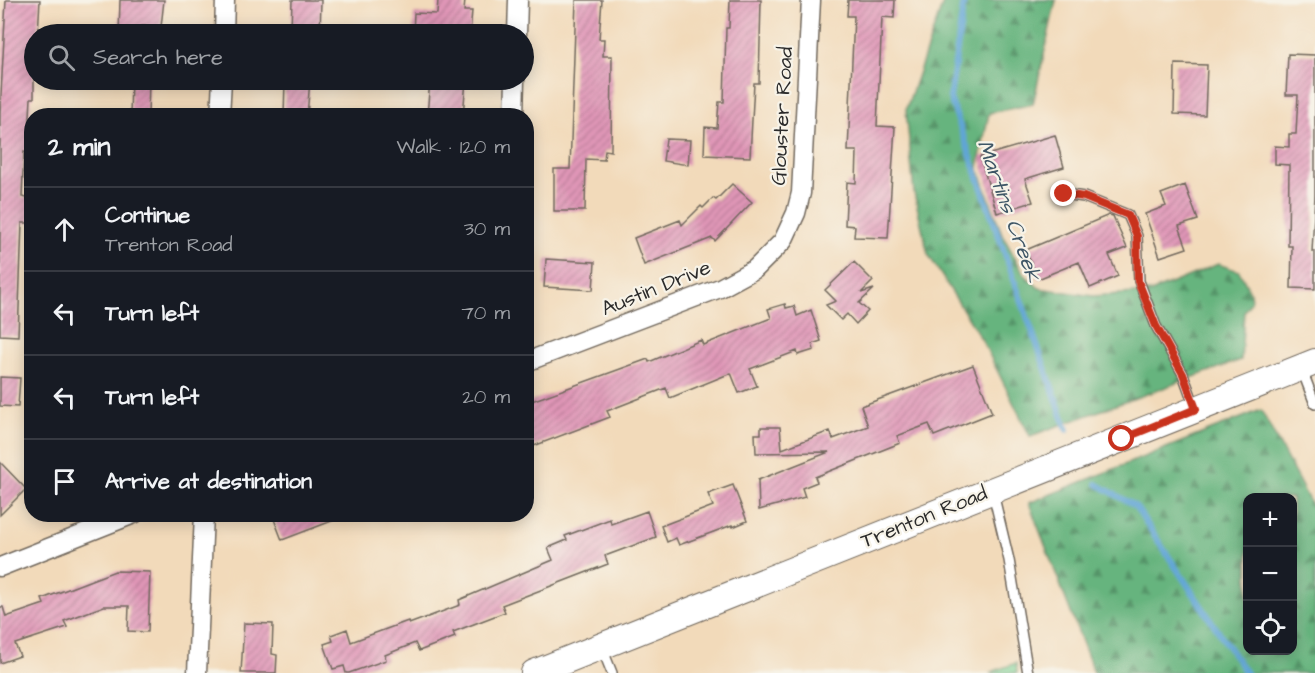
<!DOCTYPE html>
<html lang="en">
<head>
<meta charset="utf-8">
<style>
	:root { --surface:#171b24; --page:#20242c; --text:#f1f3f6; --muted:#9ea1a6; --line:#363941 }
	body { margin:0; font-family:"Architects Daughter",sans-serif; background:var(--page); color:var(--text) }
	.controls { position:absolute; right:18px; bottom:18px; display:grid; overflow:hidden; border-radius:12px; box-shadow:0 3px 15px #0003 }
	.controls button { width:54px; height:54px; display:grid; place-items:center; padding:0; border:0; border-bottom:2px solid var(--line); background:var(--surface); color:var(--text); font:30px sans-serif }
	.stop { position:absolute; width:18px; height:18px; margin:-14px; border:4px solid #c8321e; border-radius:50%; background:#fff }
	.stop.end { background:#c8321e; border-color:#fff; box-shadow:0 2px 6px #0008 }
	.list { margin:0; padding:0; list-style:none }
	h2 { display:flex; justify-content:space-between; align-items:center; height:78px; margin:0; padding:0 24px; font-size:26px }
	h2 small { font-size:20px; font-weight:400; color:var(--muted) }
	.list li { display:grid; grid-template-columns:39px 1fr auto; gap:18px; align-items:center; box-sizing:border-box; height:84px; padding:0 24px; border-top:2px solid var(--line) }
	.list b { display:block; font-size:22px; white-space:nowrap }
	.list p { margin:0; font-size:20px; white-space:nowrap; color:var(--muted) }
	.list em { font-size:20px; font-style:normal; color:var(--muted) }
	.icon { flex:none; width:33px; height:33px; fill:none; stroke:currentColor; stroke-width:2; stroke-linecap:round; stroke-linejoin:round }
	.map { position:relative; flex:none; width:1315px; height:673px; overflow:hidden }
	.search { position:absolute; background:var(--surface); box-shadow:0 3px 15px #0003; left:24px; top:24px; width:510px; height:66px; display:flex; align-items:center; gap:15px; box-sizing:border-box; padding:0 21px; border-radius:33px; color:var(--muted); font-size:22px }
	.panel { position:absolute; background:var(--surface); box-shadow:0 3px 15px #0003; left:24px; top:108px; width:510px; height:414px; border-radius:24px }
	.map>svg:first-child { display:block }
	.forest { fill:url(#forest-firs); stroke:#487054; stroke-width:1.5; fill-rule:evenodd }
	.park { fill:#7dd295; stroke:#547e60; stroke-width:1.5 }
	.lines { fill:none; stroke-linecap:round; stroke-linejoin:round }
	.stream { stroke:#60a5d5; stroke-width:6 }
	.building { fill:url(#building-hatch) }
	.lane-casing { stroke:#71685d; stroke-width:12 }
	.street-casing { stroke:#71685d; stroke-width:21 }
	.secondary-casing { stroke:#71685d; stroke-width:28 }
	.lane { stroke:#fff; stroke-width:9 }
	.street { stroke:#fff; stroke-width:18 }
	.secondary { stroke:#fff; stroke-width:26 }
	.route { stroke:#c8321e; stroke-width:8 }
	.labels { text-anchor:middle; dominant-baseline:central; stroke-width:4.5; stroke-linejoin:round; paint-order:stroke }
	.street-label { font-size:21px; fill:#2b2b2b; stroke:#f7f3e8 }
	.water-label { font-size:22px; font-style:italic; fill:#3e5666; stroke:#f7f3e8 }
</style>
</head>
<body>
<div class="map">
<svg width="1315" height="673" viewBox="0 0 1315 673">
	<defs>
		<pattern id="forest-firs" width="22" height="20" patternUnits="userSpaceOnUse" patternTransform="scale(1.5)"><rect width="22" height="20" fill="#66b47e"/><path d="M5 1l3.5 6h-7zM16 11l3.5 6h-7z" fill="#549367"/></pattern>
		<pattern id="building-hatch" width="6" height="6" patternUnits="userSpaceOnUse" patternTransform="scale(1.5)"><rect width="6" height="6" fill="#e096b7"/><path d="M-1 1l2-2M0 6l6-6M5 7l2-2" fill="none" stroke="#b67b95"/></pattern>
	</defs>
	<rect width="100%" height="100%" fill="#f7f3e8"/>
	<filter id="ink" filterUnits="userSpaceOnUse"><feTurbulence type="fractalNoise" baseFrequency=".0167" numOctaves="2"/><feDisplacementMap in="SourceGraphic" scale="12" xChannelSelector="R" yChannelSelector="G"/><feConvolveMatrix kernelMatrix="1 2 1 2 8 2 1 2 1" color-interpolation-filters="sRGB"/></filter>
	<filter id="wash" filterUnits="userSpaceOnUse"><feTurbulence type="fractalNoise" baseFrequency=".008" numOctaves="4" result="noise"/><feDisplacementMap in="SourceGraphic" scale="24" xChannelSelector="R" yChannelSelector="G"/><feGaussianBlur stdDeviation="1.35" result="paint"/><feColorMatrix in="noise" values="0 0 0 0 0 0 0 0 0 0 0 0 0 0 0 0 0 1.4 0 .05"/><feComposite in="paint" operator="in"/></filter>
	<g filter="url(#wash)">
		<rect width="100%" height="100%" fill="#f2daba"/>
		<path class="forest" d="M944,0H1056L1033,104L989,113L978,167L1002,234L1024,274L1039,288L1093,296L1151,292L1218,264L1239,271L1250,292L1251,302L1244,311L1241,360L1030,436L982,340L928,254L914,193L906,109Z
			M1261,410L1312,506H1315V673H1094L1029,503ZM1248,498H1292V650H1248Z"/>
		<path class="park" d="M1016,663L1017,673H989Z"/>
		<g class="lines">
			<path class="stream" d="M964,0L950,98L1067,430
				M1097,484L1135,506L1246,673"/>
		</g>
		<g id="blocks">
			<path class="building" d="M6,0H40L38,34H34V98H31L28,153L24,152L22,197L32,199L30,223H22L18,336L0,335V113Z
				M120,0H164L161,27L142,26V34H119Z
				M292,0H321L320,34H300V29H291Z
				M438,0H465L464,11H472L470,34H413L414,13L437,14Z
				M576,0H602L599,39H604L603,56H612L611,151L605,150L604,160L586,159L585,211H554V169H570Z
				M730,0H761L759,83H754L750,157L704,155L705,127L717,128L719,102H724L726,28H729Z
				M848,0H895L894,18L882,17L877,126L895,127L888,238L854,237L855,226L845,225L847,182L856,183L857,151H848L854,16H847Z
				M1288,54L1315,55V195L1312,252H1315V289L1291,288L1292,246H1288L1289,165L1275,164V146L1289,147V134H1296L1298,95H1286Z
				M1175,64L1207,65L1205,115L1174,114Z
				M131,80H149L148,116H130Z
				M285,80H310L307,116H284Z
				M430,80H466L463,116H427Z
				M1055,135L1064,167L1025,179L1033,202L997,213L980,157Z
				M666,139L690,140L688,165L663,161Z
				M732,184L752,202L715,241L712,238L644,265L634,238L680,220L682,225L701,206L703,208L713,198L716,200Z
				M1185,185L1198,220L1179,226L1187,248L1160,257L1145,214L1166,206L1161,194Z
				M1109,215L1113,216L1127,248L1109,255L1118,276L1090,288L1079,262L1038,279L1026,250Z
				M546,259L595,262L593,290L544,287Z
				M854,262L873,281L861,293L874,289L859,303L868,311L856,324L847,314L841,320L826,305L836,301L825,290Z
				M785,304L786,308L794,306L797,316L811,310L821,341L812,344L814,350L798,355L797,351L750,369L757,386L739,393L731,373L670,398L666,388L607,411L610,417L526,449V403L648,359L649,362L701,340L703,345L771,318L768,309Z
				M973,365L992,413L934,436L929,424L897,436L900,443L815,477L817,482L802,488L805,497L759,510L758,480L829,452L756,453L755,434H761V427H780L782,449L830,431L833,439L868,426L861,406Z
				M0,377L20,378L18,407L0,406Z
				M0,462L26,489L0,515Z
				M733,485L747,521L733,527L732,525L679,545L676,538L667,542L661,526L713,506L708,494Z
				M647,511L656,537L605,556L608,564L502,605L505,612L453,632L455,637L419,651L415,643L385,655L386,660L349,673H346L344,666L333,669L324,644L333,641L331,635L347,629L351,642L408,621L409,624L460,605L459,600L553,560L548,548L567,540L565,536L610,519L611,524Z
				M272,514H345V516L282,540Z
				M115,571L150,572L148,632L128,631L129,606H104L64,621L67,627L15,644L20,656L0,663V607H3L6,617L44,604L42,599Z
				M244,623L273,624L272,654L277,655L276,673H241Z"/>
		</g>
	</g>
	<g filter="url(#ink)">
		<use href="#blocks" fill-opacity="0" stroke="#71685d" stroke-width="1.5"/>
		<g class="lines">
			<g class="lane-casing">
				<path id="lane" d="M1064,194L1084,197L1128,215L1137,236L1139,281L1156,326L1183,374L1195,407
					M1302,370L1315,404
					M993,493L1009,560L1028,673
					M602,648L612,673"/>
			</g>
			<g class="street-casing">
				<path id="street" d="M224,34L225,0
					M517,34L518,0
					M220,116L222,80
					M514,116L515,80
					M526,362L720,288L755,269L783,241L796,213L801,193L811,0
					M0,567L134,514
					M197,673L204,514"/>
			</g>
			<g class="secondary-casing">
				<path id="secondary" d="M534,673L1315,362"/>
			</g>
			<use href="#lane" class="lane"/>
			<use href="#street" class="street"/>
			<use href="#secondary" class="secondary"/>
		</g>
	</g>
	<g class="lines" filter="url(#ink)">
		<path class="route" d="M1064,194L1084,197L1128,215L1137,236L1138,281L1156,326L1183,374L1196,409L1122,439"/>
	</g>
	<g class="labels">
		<g class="street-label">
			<text transform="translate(782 116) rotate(-87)">Glouster Road</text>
			<text transform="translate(656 288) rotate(-22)">Austin Drive</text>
			<text transform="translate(924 517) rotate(-22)">Trenton Road</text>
		</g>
		<g class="water-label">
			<text transform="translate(1009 211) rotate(70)">Martins Creek</text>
		</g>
	</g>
</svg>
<div class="controls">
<button>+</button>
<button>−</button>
<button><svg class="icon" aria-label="locate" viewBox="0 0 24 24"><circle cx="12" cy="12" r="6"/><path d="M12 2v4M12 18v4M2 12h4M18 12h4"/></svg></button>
</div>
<div class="stop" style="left:1122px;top:439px"></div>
<div class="stop end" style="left:1064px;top:194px"></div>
<div class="search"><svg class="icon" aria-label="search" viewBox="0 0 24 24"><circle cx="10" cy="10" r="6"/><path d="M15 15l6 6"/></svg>Search here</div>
<section class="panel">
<h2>2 min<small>Walk · 120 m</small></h2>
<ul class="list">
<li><svg class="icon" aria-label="ahead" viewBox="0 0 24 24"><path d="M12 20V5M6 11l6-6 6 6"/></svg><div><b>Continue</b><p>Trenton Road</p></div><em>30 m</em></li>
<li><svg class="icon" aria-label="left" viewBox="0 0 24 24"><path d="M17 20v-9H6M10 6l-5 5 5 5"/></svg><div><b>Turn left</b></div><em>70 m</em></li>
<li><svg class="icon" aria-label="left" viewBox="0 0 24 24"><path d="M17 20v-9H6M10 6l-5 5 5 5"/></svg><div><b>Turn left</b></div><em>20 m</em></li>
<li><svg class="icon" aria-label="arrive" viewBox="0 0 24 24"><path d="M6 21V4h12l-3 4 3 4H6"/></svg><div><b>Arrive at destination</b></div></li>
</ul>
</section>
</div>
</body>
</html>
